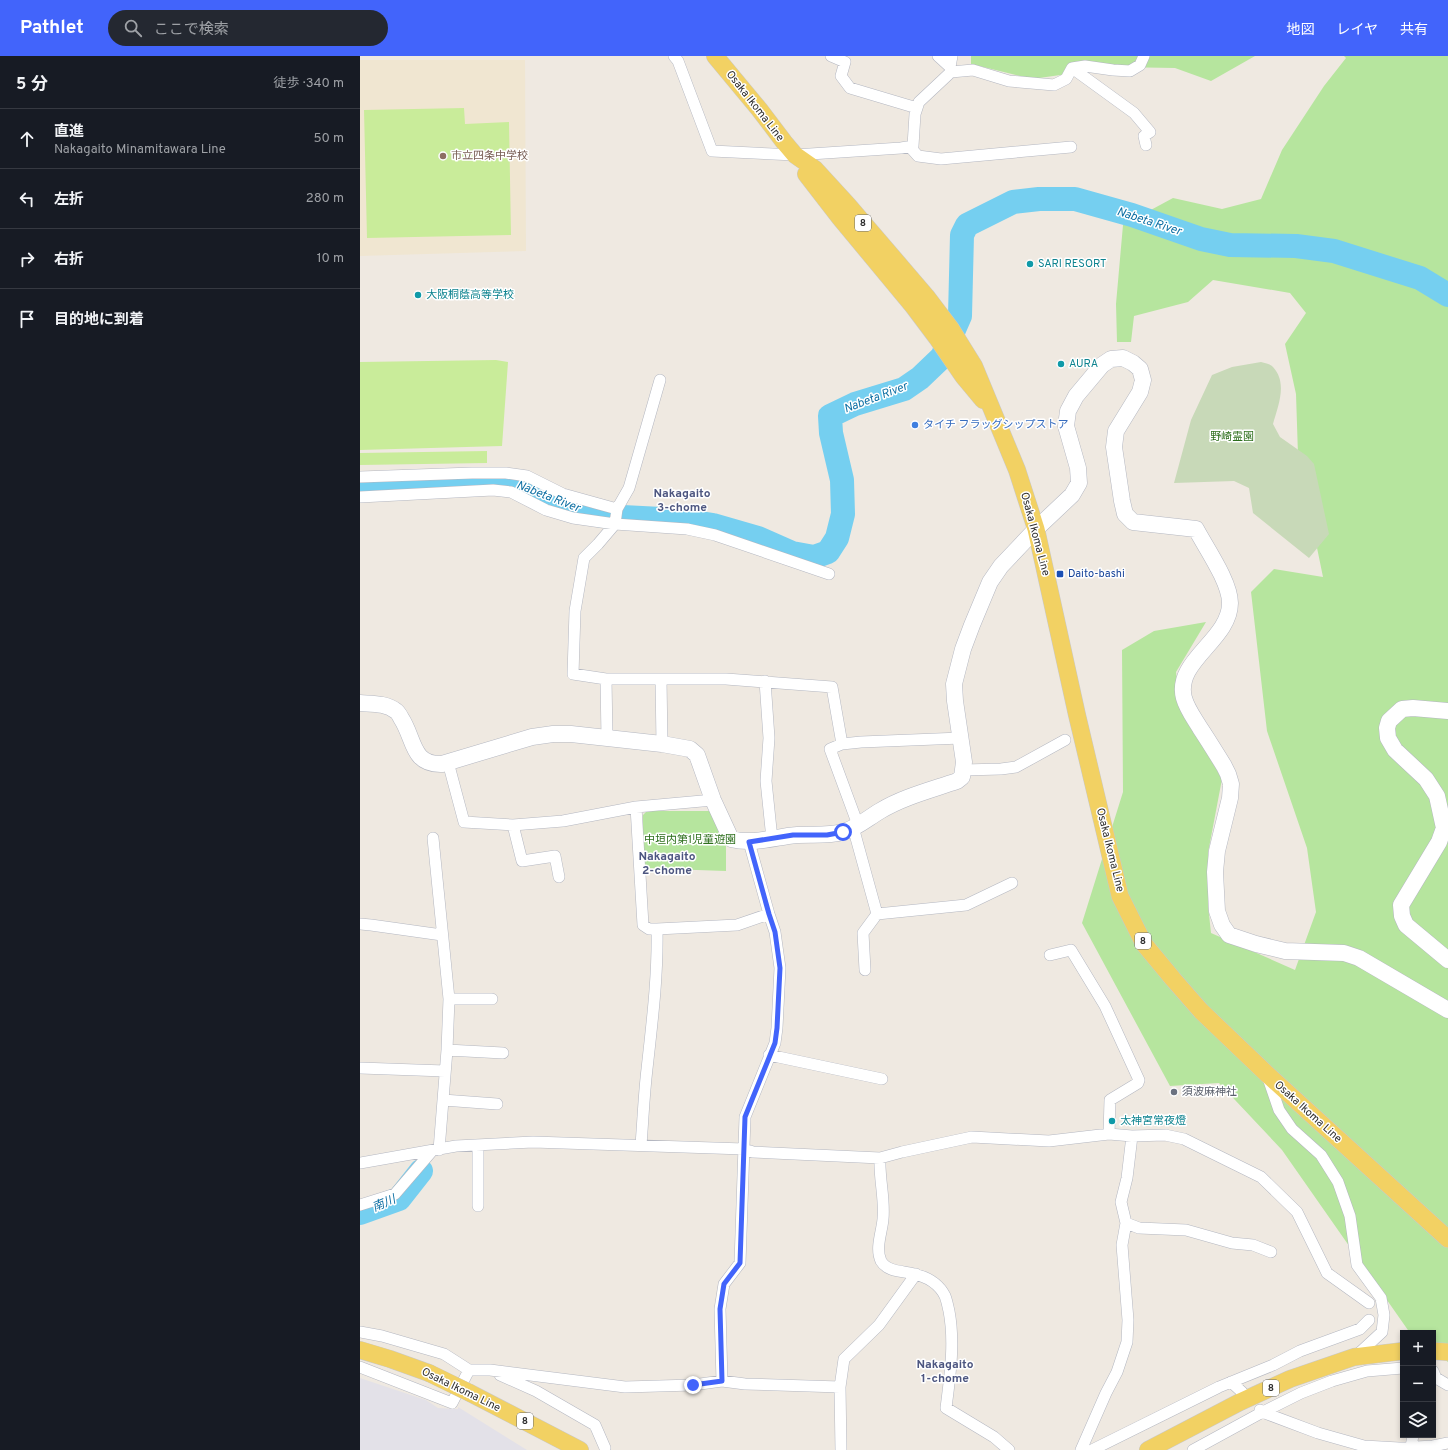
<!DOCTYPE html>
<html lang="ja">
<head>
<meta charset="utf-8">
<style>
	:root { --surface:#171b24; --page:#242831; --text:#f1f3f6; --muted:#9ea1a6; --line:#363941; --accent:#4264fb }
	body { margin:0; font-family:Overpass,"Noto Sans JP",sans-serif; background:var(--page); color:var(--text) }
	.controls { position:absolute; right:12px; bottom:12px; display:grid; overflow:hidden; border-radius:0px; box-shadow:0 2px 6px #0003 }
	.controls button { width:36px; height:36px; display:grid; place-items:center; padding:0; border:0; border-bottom:1px solid var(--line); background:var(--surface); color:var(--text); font:20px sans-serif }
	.stop { position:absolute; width:12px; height:12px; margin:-9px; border:3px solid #4264fb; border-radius:50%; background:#fff }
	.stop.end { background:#4264fb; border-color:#fff; box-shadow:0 1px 4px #0008 }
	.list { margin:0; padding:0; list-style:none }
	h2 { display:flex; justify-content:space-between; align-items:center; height:52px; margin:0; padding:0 16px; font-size:17px }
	h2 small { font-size:13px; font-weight:400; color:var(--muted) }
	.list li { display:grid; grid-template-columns:26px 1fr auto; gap:12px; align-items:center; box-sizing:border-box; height:60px; padding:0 16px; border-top:1px solid var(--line) }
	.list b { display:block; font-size:15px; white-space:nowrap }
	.list p { margin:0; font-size:13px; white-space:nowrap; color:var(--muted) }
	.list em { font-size:13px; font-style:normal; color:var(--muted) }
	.icon { flex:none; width:22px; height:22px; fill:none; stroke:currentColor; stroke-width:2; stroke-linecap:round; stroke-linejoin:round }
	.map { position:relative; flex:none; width:1088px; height:1394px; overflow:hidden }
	header { display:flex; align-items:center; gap:24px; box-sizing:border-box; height:56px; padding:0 20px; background:var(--accent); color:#fff }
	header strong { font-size:19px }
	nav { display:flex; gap:22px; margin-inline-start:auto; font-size:14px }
	.search { width:280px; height:36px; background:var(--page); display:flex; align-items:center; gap:10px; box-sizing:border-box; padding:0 14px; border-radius:22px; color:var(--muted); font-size:15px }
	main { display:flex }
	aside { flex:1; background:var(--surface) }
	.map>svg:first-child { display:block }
	.industrial { fill:#e3e1e8 }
	.education { fill:#f0e6d1 }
	.green { fill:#b6e59e }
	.cemetery { fill:#c8d9b8 }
	.pitch { fill:#c9ec9a }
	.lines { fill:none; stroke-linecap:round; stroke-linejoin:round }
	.river { stroke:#75cff0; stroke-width:24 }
	.minor-casing { stroke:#b4b7c1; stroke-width:12 }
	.secondary-casing { stroke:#b4b7c1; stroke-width:17 }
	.primary-casing { stroke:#c9c9c9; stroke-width:18 }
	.minor { stroke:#fff; stroke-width:11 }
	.secondary { stroke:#fff; stroke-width:16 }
	.primary { stroke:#f2d163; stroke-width:17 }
	.primary-bridge-casing { stroke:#c9c9c9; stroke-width:18; stroke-linecap:butt }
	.primary-bridge { stroke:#f2d163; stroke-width:17 }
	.route { stroke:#4264fb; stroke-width:5 }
	.education-dot { fill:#8d6e63; stroke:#fff; stroke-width:1.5 }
	.culture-dot { fill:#0f9aa8; stroke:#fff; stroke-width:1.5 }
	.shop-dot { fill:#3f7fe0; stroke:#fff; stroke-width:1.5 }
	.transit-dot { fill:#1a4fb4; stroke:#fff; stroke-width:1.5 }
	.worship-dot { fill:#6b7280; stroke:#fff; stroke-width:1.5 }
	.labels { text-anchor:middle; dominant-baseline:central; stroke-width:3; stroke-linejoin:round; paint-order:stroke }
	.shield { fill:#fff; stroke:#6d6d6d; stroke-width:1 }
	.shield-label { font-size:10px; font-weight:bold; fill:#2e2e2e }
	.street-label { font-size:11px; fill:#2e2e2e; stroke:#fff }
	.education-label { font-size:11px; fill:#785e54; stroke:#fff; text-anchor:start }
	.culture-label { font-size:11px; fill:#0d838f; stroke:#fff; text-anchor:start }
	.shop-label { font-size:11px; fill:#366cbe; stroke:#fff; text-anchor:start }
	.park-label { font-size:11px; fill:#2c6e1b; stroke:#fff }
	.transit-label { font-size:11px; fill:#164399; stroke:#fff; text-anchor:start }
	.worship-label { font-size:11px; fill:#5b616d; stroke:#fff; text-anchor:start }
	.water-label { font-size:12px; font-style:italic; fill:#0d6fa3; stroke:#fff }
	.neighbourhood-label { font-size:12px; font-weight:bold; fill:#4d5680; stroke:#fff }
</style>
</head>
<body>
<header>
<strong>Pathlet</strong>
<div class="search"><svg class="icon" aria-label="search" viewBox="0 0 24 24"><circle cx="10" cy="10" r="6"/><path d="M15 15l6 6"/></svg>ここで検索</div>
<nav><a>地図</a><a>レイヤ</a><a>共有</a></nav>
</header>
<main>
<aside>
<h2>5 分<small>徒歩 · 340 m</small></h2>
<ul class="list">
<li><svg class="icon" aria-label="ahead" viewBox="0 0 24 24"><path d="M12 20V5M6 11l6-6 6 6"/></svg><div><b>直進</b><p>Nakagaito Minamitawara Line</p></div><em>50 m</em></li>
<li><svg class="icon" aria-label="left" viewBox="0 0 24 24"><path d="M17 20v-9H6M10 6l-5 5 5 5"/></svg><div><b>左折</b></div><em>280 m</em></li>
<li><svg class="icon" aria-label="right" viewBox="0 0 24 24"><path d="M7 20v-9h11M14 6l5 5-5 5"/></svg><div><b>右折</b></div><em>10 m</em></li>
<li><svg class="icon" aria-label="arrive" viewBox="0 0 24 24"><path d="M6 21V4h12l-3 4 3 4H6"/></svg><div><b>目的地に到着</b></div></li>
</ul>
</aside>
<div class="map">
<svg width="1088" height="1394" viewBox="0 0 1088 1394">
	<rect width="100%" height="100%" fill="#efe9e1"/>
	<path class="industrial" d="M0,1322L66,1344L78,1352L98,1353V1351L167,1394H0Z"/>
	<path class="education" d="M0,4H165L166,195L0,200Z"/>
	<path class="green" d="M611,0H895L851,25L815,12L757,11L672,23L611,8Z
		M984,0H1088V1306L1073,1294V1277H1050L922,1094L859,1027L810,1030L722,867L763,736L762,594L794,575L846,566L816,616L819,647L862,723L848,797V849L851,877L935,914L956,856L947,792L907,675L891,536L914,513L963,521L938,399L936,338L925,288L946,257L930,237L853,224L828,246L774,260L771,286H757L756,248L763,169L813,142L862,153L901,143L922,94L964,30L986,2Z
		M287,755H352L366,782V815L278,812L283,759Z"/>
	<path class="cemetery" d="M901,306C905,307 910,308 913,311C928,327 918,350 913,368L920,381L947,400L954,408L969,478L949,502L893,457L889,432L874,425L814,427L831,364L852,319L872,311Z"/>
	<path class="pitch" d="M104,52L105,68L149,66L151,179L7,182L4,54Z
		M136,304L148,306L142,390L0,394V306Z
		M127,395V407L0,409V397Z"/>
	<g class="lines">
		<path class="river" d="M0,431L126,424L155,428L207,451L243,460L321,464L353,469L398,482L432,497L454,501L468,496L477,482L483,458L482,424L471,377L470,360L495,348L544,333L560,322L582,301L600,260L602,179L607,169L653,146L679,143H715L772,159L841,183L870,189L936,190L974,195L1060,222L1088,239
			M0,1157L39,1143L61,1115"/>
		<g class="minor-casing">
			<path id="minor" d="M314,0L318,5L352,95L435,99L541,92L553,90L555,58L559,46L591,16L590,11L592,0
				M471,0L485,6L481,20L490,32L557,52
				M578,0L590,11
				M712,12L725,10L753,14L770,15L780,9L784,0
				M591,16L613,14L649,25L694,29L706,23L712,12L774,57L790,76L784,80L786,89
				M550,91L558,100L581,103L711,91
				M300,324L269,432L257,453L255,468L238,488L224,502L215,555L213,618L246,623H301L302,688
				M0,421L112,417H146L167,420L203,438L257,453
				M0,441L133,434L151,436L186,454L213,462L255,468L327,473L355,479L469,518
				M246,623L247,682
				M301,623H366L472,631L482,688
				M405,625L409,682L406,725L412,783
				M88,706L104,766L153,769L203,765L276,751L353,744
				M604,714L641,713L656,711L705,684
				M276,751L283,869L289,873H297C298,920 292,967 287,1013C284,1038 283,1064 281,1089
				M153,769L162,805L195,800L199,821
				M498,769L470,693L482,688L501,686L601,682
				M493,771L517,858L606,849L652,827
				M73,782L89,943L87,994L79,1094
				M0,868L11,869L82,879
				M297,873L377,869L409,858
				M690,899L711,894L745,950L779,1024L778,1027L750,1044L749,1078
				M505,914L503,877L517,858
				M89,943H132
				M87,994L143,997
				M409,999L522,1023
				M0,1012L85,1015
				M908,1022L919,1054L932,1073L961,1099L978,1126L990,1160L997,1209L1021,1242L1024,1259L1022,1276L995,1301
				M83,1044L137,1048
				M772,1080L767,1122L761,1146L766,1167L779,1172L826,1174L872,1187L893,1189L911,1196
				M520,1102C519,1123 525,1142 523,1163C522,1176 515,1192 521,1205C527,1216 544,1215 554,1218C567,1221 579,1228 585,1240C587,1245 588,1251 589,1255C595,1287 590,1320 586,1352L634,1381L649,1394
				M0,1107L96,1090L173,1086L384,1093L393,1096L520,1102L542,1096L612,1081L689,1085L749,1078L772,1080L805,1079L824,1083L901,1121L937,1156L967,1217L1009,1247
				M0,1149L35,1138L72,1095
				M118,1150V1089
				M0,1276L22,1280L84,1298L109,1314H130L265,1331L333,1329L362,1325L385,1328L480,1331
				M0,1311L92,1347L109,1314
				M1073,1315L1076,1322L1088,1329
				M140,1319L176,1335L235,1369L245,1392
				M362,1325L360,1253L364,1228L380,1207L385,1061L415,987L417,972L420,912L415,876L409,858L389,786
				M871,1326L882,1336
				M900,1354L902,1356L958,1377L1004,1390L1039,1392L1073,1390L1088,1387
				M1051,1391L1053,1379
				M481,1394L480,1331L484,1303L519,1269L556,1218
				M721,1394L746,1337L757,1316L767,1286L768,1264L762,1189L766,1167
				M732,1394L859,1331L913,1309L940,1295L1000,1273L1009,1264
				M833,1394L899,1358L941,1337L972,1325L1007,1315L1043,1312"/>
		</g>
		<g class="secondary-casing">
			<path id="secondary" d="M0,647C12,648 26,647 36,655C38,656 40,660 41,662C55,683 51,709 82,708L172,681L193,678H211L302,688L330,693L337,699L353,744L371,783C390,788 409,783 428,780C446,777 465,781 483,776C497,772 508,762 520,755C543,741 571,734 597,725L602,721L604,706L595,645L594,628L603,593L612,569L630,526L641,510L676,473L712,439L719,427L718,412L706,370L708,355L716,340L742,309L751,303L763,302L773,307L780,313L783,324L780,336L756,375L754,391L762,445L765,458L773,466L836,473C846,492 870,526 870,547C870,584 814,605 824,642C827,653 834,662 840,672C848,684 856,697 864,710L868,718L871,728L870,742L857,795L855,816L857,855L862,869L869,879L896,888L925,895L984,897L999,902L1088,954
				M1088,655L1053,652L1042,653L1029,665L1027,672L1028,682L1035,694L1066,723L1077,740L1084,772L1079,786L1041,849L1042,860L1046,869L1088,904"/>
		</g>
		<g class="primary-casing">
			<path id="primary" d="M355,0L399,53L424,86L435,99L455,113L488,149L566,240L591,273L614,310L657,414L676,473L717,659L760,840L784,888L813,923L841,955L908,1019L1088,1183
				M446,118L480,162L553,250L577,282L603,320L623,344
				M0,1294L30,1303L69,1317
				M1073,1295L1088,1296
				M110,1337L220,1394
				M788,1394L880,1346L930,1323L994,1301L1043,1295"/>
		</g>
		<use href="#minor" class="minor"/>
		<use href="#secondary" class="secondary"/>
		<use href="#primary" class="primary"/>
		<g class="primary-bridge-casing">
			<path id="primary-bridge" d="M69,1317L110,1337"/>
		</g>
		<use href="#primary-bridge" class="primary-bridge"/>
	</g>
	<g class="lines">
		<path class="route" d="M333,1329L362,1325L360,1253L364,1228L380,1207L385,1061L415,987L417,972L420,912L415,876L409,858L389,786L433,779H467L483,776"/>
	</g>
	<circle class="education-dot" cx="83" cy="100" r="4"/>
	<g class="culture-dot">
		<circle cx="670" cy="208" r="4"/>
		<circle cx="58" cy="239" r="4"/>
		<circle cx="701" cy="308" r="4"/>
		<circle cx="752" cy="1065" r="4"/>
	</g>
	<circle class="shop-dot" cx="555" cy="369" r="4"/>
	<rect class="transit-dot" x="696" y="514" width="8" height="8" rx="2"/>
	<circle class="worship-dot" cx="814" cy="1036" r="4"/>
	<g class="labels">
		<g class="shield">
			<rect x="495" y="159" width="16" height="16" rx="3"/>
			<rect x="775" y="877" width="16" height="16" rx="3"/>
			<rect x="903" y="1324" width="16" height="16" rx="3"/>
			<rect x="157" y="1357" width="16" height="16" rx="3"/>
		</g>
		<g class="shield-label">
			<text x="503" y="167">8</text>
			<text x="783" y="885">8</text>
			<text x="911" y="1332">8</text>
			<text x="165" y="1365">8</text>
		</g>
		<g class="street-label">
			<text transform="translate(395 50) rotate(52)">Osaka Ikoma Line</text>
			<text transform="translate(675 478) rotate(75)">Osaka Ikoma Line</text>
			<text transform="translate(750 794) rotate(76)">Osaka Ikoma Line</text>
			<text transform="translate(948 1056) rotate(42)">Osaka Ikoma Line</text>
			<text transform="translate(101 1334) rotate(26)">Osaka Ikoma Line</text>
		</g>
		<g class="education-label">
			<text x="91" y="100">市立四条中学校</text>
		</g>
		<g class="culture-label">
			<text x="678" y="208">SARI RESORT</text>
			<text x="66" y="239">大阪桐蔭高等学校</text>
			<text x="709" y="308">AURA</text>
			<text x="760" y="1065">太神宮常夜燈</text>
		</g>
		<g class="shop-label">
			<text x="563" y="369">タイチ フラッグシップストア</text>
		</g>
		<g class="park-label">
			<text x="872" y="381">野崎霊園</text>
			<text x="330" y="784">中垣内第1児童遊園</text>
		</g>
		<g class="transit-label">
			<text x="708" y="518">Daito-bashi</text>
		</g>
		<g class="worship-label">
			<text x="822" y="1036">須波麻神社</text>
		</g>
		<g class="water-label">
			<text transform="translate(789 166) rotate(18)">Nabeta River</text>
			<text transform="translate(516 342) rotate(-21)">Nabeta River</text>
			<text transform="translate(188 441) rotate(21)">Nabeta River</text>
			<text transform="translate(24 1148) rotate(-23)">南川</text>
		</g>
		<g class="neighbourhood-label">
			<text x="322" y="438">Nakagaito<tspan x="322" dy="14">3-chome</tspan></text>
			<text x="307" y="801">Nakagaito<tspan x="307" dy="14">2-chome</tspan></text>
			<text x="585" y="1309">Nakagaito<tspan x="585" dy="14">1-chome</tspan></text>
		</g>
	</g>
</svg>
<div class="controls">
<button>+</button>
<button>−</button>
<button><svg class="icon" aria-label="layers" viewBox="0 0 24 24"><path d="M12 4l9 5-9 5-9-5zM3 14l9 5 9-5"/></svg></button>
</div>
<div class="stop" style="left:483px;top:776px"></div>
<div class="stop end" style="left:333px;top:1329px"></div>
</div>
</main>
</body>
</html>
